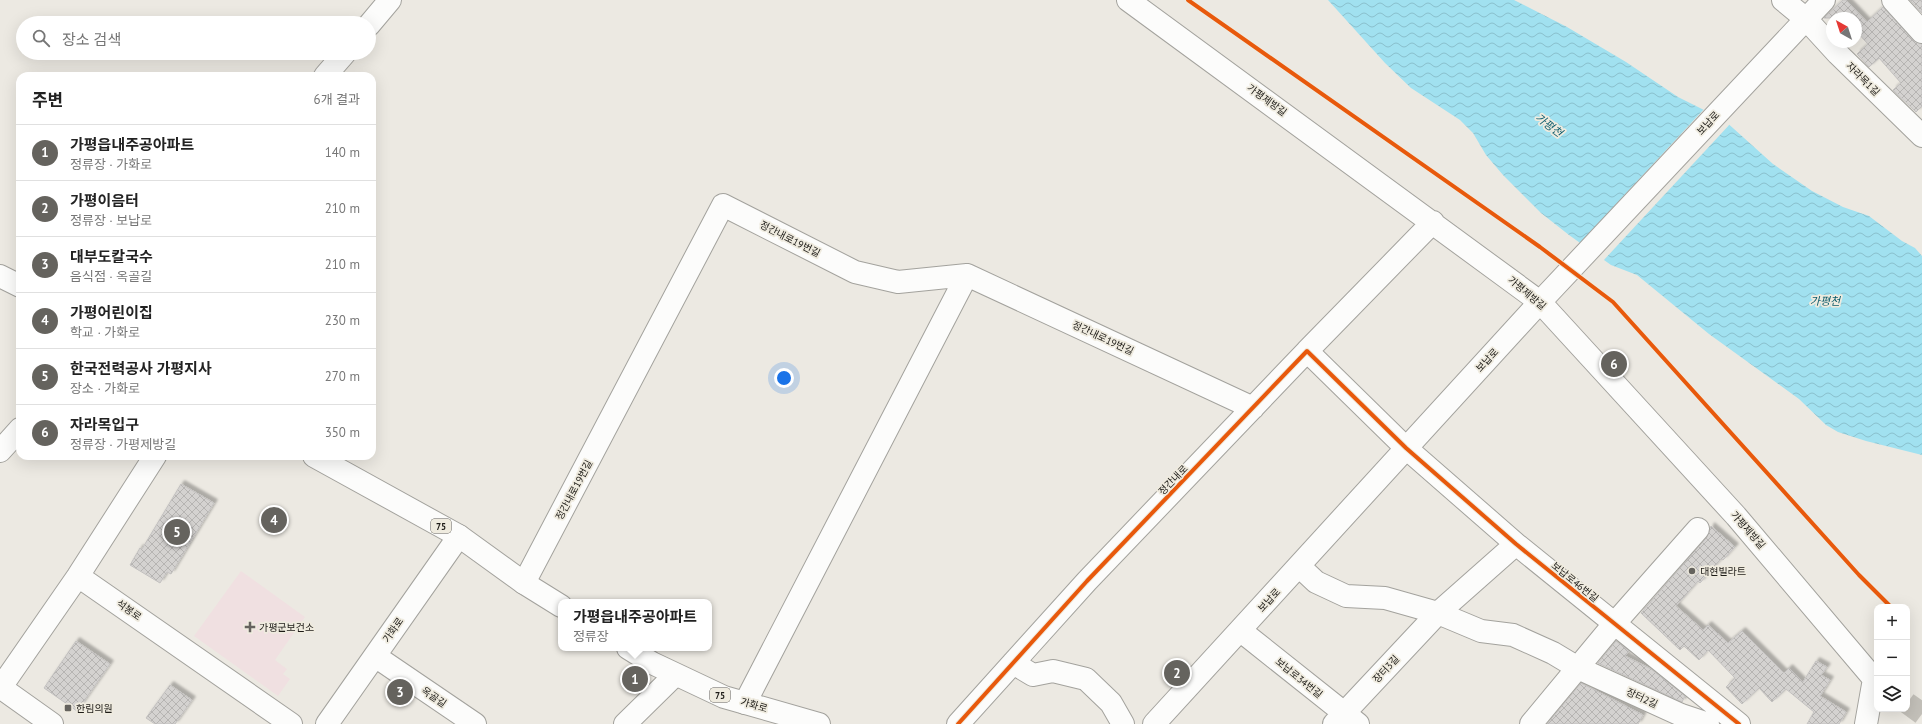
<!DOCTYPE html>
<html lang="ko">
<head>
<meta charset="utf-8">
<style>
	:root { --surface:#fff; --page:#f6f6f6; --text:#222; --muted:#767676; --line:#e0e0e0; --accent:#65635e }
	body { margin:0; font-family:"PT Sans","Noto Sans KR",sans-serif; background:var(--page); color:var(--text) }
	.controls { position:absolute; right:12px; bottom:12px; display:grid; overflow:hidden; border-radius:8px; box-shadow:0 4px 16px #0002 }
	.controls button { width:36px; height:36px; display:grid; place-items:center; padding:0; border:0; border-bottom:1px solid var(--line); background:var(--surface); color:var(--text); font:20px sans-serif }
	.compass { position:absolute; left:1826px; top:12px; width:36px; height:36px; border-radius:50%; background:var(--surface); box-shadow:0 4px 16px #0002; rotate:321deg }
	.you { position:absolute; left:784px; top:378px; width:14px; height:14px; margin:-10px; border:3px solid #fff; border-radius:50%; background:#1a73e8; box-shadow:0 0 0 6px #1a73e833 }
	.badge { display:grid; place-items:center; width:26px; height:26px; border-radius:50%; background:var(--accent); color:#fff; font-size:13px; font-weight:700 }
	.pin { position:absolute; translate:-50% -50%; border:2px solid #fff; box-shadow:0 1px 4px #0006 }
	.popup { position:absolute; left:558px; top:599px; width:154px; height:52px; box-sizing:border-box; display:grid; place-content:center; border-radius:8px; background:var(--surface); filter:drop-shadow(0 1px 3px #0005); font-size:13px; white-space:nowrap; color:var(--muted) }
	.popup b { font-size:15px; color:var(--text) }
	.popup::after { content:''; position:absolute; left:50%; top:100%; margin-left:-8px; border:8px solid transparent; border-top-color:var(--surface) }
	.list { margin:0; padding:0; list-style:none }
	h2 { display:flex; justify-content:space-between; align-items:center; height:52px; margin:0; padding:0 16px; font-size:17px }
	h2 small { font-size:13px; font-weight:400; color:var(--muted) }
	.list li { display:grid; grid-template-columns:26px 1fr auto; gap:12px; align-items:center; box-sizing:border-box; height:56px; padding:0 16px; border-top:1px solid var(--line) }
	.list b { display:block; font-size:15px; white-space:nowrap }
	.list p { margin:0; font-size:13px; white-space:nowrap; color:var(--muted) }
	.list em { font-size:13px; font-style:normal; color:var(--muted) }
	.icon { flex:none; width:22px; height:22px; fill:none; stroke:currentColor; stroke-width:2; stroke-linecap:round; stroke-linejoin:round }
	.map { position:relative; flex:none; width:1922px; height:724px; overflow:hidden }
	.search { position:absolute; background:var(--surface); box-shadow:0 4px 16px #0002; left:16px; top:16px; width:360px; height:44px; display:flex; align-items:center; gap:10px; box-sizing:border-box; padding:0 14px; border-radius:22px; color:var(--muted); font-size:15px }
	.panel { position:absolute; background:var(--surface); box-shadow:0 4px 16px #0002; left:16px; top:72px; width:360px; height:388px; border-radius:12px }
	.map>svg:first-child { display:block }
	.medical { fill:#f0e0e1 }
	.water { fill:url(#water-waves) }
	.pier { fill:#ece9e2 }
	.building { fill:url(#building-cross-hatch); stroke:#c3c1c0; filter:url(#shadow) }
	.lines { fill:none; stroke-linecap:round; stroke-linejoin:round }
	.minor-tunnel { stroke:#c3c0b9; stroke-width:22; stroke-dasharray:22 11; stroke-linecap:butt }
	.minor-casing { stroke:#a3a29d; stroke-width:24 }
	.major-casing { stroke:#a3a29d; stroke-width:24 }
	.minor { stroke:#fcfcfb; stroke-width:22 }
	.major { stroke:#fcfcfb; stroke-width:22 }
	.cycleway-casing { stroke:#efebdf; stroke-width:6 }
	.cycleway { stroke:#e8590c; stroke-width:4 }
	.poi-dot { fill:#65635e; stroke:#efebdf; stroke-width:1.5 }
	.labels { text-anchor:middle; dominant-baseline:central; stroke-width:3.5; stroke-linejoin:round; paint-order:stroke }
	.shield { fill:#efebdf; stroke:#5c5953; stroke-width:1 }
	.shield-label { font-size:9px; font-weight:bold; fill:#1d1b17 }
	.street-label { font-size:10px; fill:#1d1b17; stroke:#efebdf }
	.poi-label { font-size:10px; fill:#1d1b17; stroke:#efebdf; text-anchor:start }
	.water-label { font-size:11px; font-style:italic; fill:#0b5b6c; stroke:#efebdf }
</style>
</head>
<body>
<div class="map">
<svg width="1922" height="724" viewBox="0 0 1922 724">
	<defs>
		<pattern id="water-waves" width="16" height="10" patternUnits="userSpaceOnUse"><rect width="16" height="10" fill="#a1e1f0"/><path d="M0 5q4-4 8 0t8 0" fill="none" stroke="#8ac0cd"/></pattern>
		<pattern id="building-cross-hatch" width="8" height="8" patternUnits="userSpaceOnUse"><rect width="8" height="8" fill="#d4d2d0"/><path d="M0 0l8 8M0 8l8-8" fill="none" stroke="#b6b4b2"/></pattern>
		<filter id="shadow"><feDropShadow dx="3.5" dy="-3.5" stdDeviation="1" flood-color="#0004"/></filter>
	</defs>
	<rect width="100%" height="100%" fill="#ece9e2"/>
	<path class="medical" d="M241,571L305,617L275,660L287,669L283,674L290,679L278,696L194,636Z"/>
	<path class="water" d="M1328,0H1514L1567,27L1626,62L1678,97L1724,120L1773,164L1812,191L1843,207L1869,216L1902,241L1915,248L1922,256V455L1866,441L1838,432L1826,425L1799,399L1709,334L1637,275L1611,265L1569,235L1541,213L1503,175L1486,155L1473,133L1460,120L1411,88L1385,63Z"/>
	<path class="pier" d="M1705,108L1725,118L1731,123L1603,261L1579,244Z"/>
	<path class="building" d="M1843,0H1846L1867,22L1883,7L1913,40L1922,44V106L1916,112L1893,90L1901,83L1879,58L1869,67L1857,54L1868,44L1856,31V18H1824Z
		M1910,0H1922V13Z
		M181,484L214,503L171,574L167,572L160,583L130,565L140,548L142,549Z
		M1711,526L1735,547L1723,560L1721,559L1700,583L1698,581L1676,606L1703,630L1708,625L1728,643L1742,631L1784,673L1789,668L1803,682L1816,661L1827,667L1821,675L1830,680L1820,696L1846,712L1839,724H1807L1814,712L1786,689L1772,702L1759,688L1742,704L1726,687L1735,678L1708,650L1699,660L1684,646L1680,650L1641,613L1707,537Z
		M76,641L110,664L77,711L44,688Z
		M1616,641L1629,651L1625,656L1651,669L1685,696L1682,702L1598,663Z
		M1581,683L1643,715L1638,724H1547Z
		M170,685L192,700L175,724H155L146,718Z"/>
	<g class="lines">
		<path class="minor-tunnel" d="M1907,703L1922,714"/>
		<g class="minor-casing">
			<path id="minor" d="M1128,0L1540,302L1736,516L1874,679
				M1783,0L1806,19L1838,54L1922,136
				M1893,0L1922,32
				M369,25L390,0
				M325,76L345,53
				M1307,351L1433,222
				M0,451L20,429
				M1300,567L1316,582L1346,596L1385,598L1438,613L1481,631L1513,635L1553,653L1578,668L1681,715L1708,724
				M78,576L291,724
				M524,583L723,205L855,272L898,282L967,275L1253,408
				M1241,631L1358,724
				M375,656L475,724
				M1013,663L1033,675L1053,671L1086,679L1111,703L1123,724
				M1,687L78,576L155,456
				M745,703L967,275
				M327,724L459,536
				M625,724L675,675
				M958,724L1087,581L1307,351L1406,448L1516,544L1739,724
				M1154,724L1540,302L1824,0
				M1334,724L1438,613L1516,544
				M1531,724L1614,624L1698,529
				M1866,724L1874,679L1877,681"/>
		</g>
		<g class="major-casing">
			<path id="major" d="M0,276L20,286
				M314,456L459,536L524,583L561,606
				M628,648L652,663L724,697L819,724
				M0,687L52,724"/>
		</g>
		<use href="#minor" class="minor"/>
		<use href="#major" class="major"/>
		<g class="cycleway-casing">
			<path id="cycleway" d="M1188,0L1540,247L1613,302L1859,575L1891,607
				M958,724L1087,581L1307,351L1406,448L1516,544L1739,724"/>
		</g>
		<use href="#cycleway" class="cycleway"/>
	</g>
	<g class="poi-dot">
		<circle cx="1692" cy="571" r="4"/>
		<path d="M248 621h4v4h4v4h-4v4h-4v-4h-4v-4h4z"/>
		<rect x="64" y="704" width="8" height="8" rx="2"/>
	</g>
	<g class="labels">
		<g class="shield">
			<rect x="431" y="519" width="20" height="14" rx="3"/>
			<rect x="710" y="688" width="20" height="14" rx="3"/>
		</g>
		<g class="shield-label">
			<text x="441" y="526">75</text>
			<text x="720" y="695">75</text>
		</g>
		<g class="street-label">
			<text transform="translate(1863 79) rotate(45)">자라목1길</text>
			<text transform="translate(1267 100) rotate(36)">가평제방길</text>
			<text transform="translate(1708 123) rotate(-47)">보납로</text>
			<text transform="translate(790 239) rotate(27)">정간내로19번길</text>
			<text transform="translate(1527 293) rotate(40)">가평제방길</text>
			<text transform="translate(1103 338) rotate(25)">정간내로19번길</text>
			<text transform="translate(1487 360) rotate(-47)">보납로</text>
			<text transform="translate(1173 480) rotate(-46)">정간내로</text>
			<text transform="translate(574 490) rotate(-62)">정간내로19번길</text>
			<text transform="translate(1748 530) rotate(49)">가평제방길</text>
			<text transform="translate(1575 582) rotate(39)">보납로46번길</text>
			<text transform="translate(1269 600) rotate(-47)">보납로</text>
			<text transform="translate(129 610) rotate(35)">석봉로</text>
			<text transform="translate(393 630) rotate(-55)">가화로</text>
			<text transform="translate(1386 669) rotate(-47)">장터3길</text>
			<text transform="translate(1299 678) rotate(39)">보납로34번길</text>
			<text transform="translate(434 697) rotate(34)">옥골길</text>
			<text transform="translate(1642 698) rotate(25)">장터2길</text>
			<text transform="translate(754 705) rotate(16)">가화로</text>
		</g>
		<g class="poi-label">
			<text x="1700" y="571">대현빌라트</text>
			<text x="259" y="627">가평군보건소</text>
			<text x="76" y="708">한림의원</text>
		</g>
		<g class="water-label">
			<text transform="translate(1549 125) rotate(37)">가평천</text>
			<text x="1825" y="301">가평천</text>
		</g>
	</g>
</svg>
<div class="controls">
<button>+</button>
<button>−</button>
<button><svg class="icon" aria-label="layers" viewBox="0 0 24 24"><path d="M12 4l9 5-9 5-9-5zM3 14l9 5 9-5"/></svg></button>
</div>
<svg class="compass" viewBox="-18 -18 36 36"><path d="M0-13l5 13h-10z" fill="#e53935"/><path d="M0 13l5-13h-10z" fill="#767676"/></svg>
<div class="you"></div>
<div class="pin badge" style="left:635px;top:679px">1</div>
<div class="popup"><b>가평읍내주공아파트</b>정류장</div>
<div class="pin badge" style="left:1177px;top:673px">2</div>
<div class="pin badge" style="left:400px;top:692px">3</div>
<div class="pin badge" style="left:274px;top:520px">4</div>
<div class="pin badge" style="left:177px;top:532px">5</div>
<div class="pin badge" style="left:1614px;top:364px">6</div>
<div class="search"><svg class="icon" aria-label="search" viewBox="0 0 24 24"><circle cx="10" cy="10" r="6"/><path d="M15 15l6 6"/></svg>장소 검색</div>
<section class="panel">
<h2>주변<small>6개 결과</small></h2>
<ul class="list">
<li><span class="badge">1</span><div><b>가평읍내주공아파트</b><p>정류장 · 가화로</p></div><em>140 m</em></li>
<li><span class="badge">2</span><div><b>가평이음터</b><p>정류장 · 보납로</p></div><em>210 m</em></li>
<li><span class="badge">3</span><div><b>대부도칼국수</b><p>음식점 · 옥골길</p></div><em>210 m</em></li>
<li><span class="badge">4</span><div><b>가평어린이집</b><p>학교 · 가화로</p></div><em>230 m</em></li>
<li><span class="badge">5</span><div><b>한국전력공사 가평지사</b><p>장소 · 가화로</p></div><em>270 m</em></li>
<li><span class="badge">6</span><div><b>자라목입구</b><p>정류장 · 가평제방길</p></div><em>350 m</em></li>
</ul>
</section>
</div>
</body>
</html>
